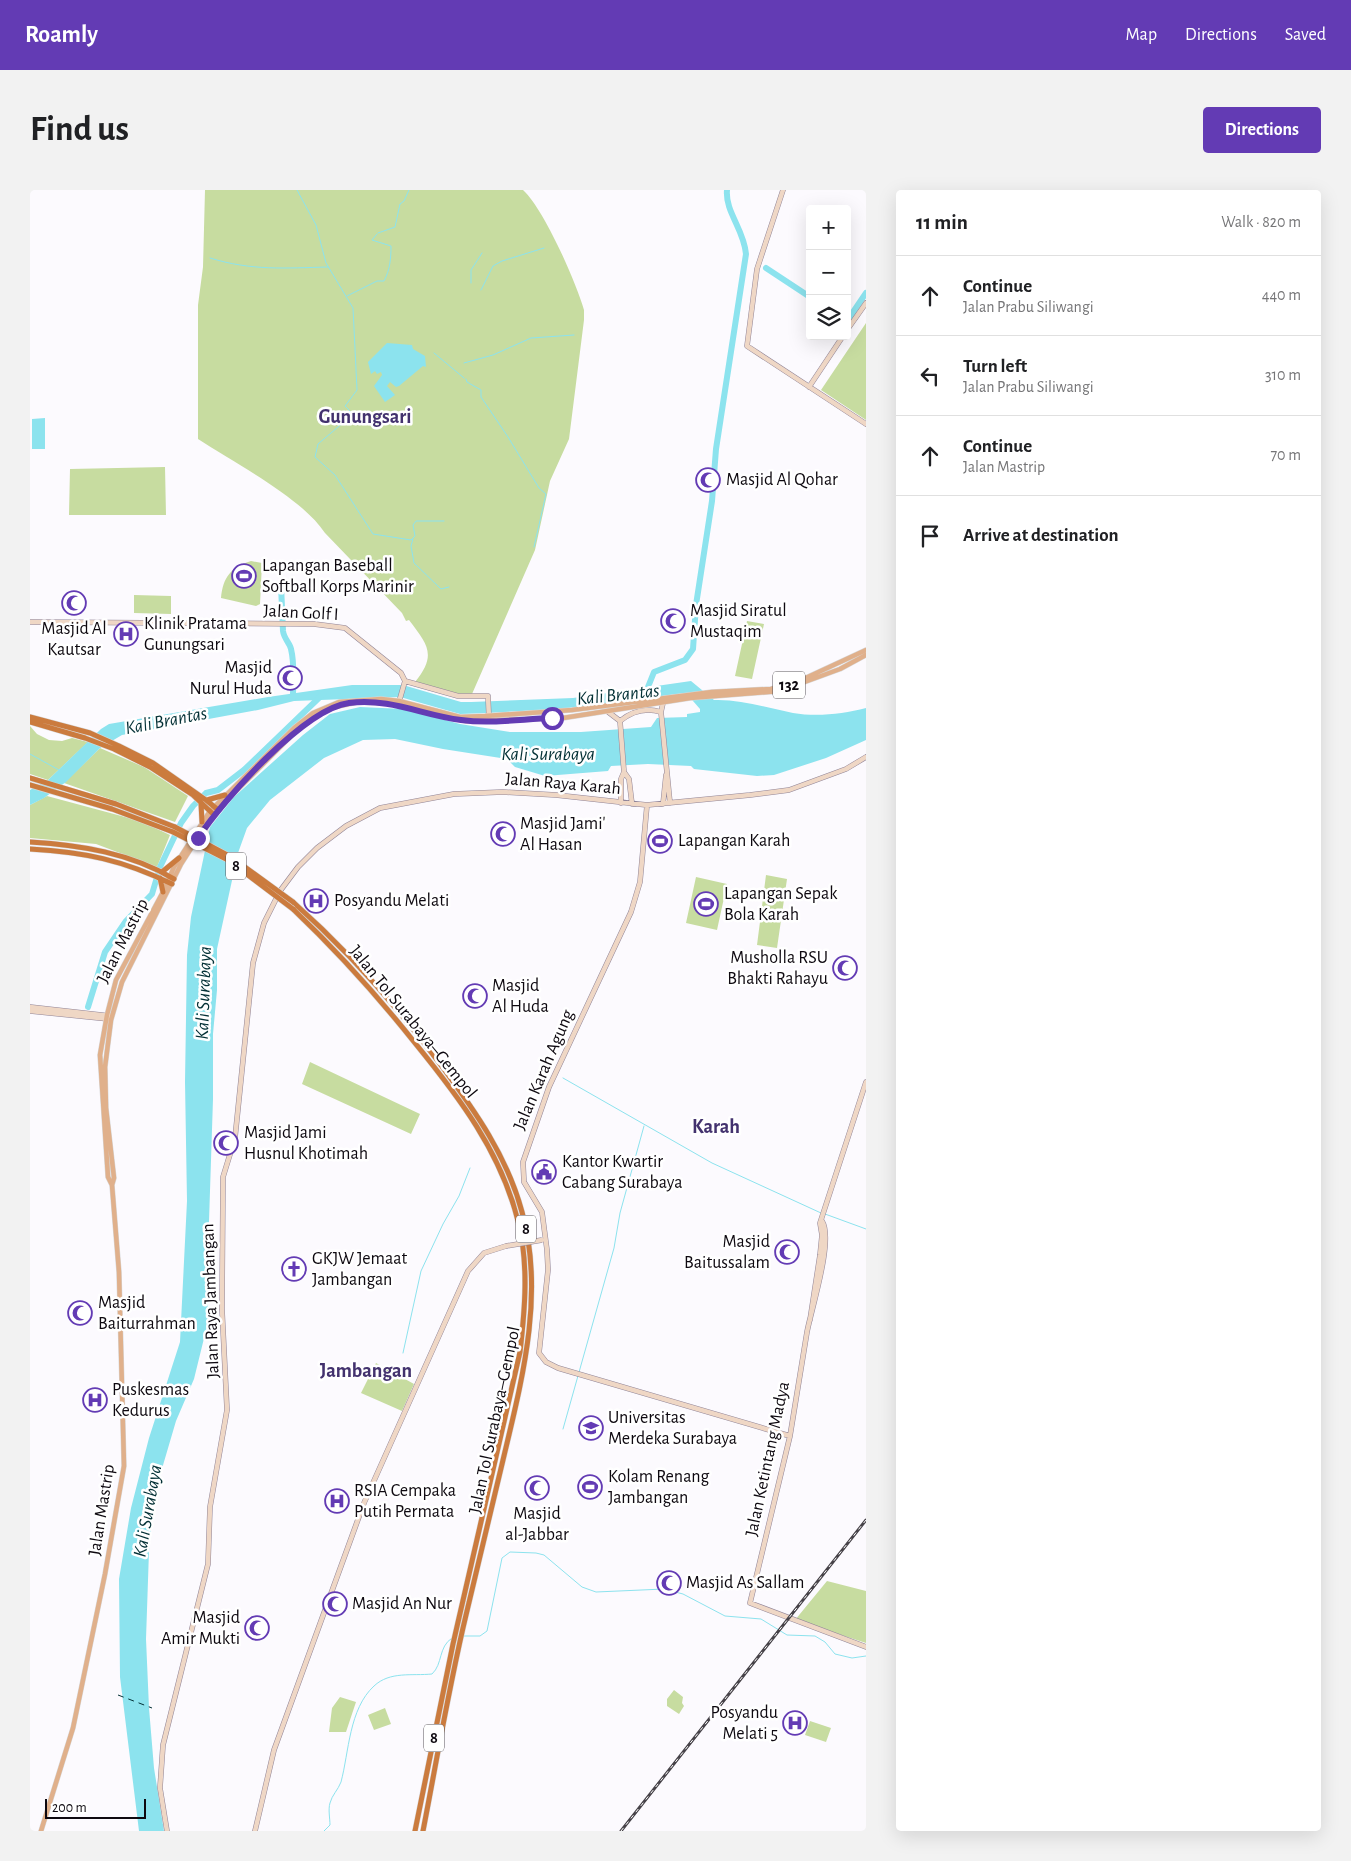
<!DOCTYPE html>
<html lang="en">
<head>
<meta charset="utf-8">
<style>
	:root { --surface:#fff; --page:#f2f2f2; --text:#202124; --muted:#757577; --line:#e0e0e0; --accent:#633bb4 }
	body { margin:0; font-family:"Alegreya Sans",sans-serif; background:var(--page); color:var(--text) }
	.controls { position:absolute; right:15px; top:15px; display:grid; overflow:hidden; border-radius:5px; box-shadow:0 5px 20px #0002 }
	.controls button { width:45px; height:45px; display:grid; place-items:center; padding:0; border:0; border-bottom:1px solid var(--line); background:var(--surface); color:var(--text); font:25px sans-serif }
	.scale { position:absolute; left:15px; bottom:12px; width:101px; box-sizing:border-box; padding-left:5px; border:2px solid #0e0910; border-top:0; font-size:14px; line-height:18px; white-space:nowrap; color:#0e0910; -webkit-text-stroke:4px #fff; paint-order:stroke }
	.stop { position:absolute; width:15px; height:15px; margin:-11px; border:4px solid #633bb4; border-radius:50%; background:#fff }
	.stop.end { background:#633bb4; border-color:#fff; box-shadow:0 1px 5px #0008 }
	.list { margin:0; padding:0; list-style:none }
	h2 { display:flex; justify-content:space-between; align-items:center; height:65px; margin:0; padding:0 20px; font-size:21px }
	h2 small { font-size:16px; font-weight:400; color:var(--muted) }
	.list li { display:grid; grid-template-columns:32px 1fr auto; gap:15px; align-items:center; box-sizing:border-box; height:80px; padding:0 20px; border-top:1px solid var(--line) }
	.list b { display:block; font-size:19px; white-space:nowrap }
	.list p { margin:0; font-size:16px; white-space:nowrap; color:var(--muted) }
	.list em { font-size:16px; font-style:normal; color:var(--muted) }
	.icon { flex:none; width:28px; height:28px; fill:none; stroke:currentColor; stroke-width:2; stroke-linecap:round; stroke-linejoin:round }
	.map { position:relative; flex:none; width:836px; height:1641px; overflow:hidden; border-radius:5px }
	header { display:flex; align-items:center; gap:30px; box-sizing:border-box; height:70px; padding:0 25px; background:var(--accent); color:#fff }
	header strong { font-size:24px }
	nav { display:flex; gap:28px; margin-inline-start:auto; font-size:18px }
	.intro { display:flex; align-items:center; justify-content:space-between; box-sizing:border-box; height:120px; padding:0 30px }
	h1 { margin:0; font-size:35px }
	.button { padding:12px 22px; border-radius:5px; background:var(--accent); color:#fff; font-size:18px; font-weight:700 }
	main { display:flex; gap:30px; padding:0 30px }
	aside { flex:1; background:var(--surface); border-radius:5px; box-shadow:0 5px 20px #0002 }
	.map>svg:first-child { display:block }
	.green { fill:#c7dca0 }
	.water { fill:#8ce3ee }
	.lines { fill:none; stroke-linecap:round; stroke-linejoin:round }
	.stream { stroke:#8ce3ee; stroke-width:1 }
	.river { stroke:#8ce3ee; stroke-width:6 }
	.ferry { stroke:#033035; stroke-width:1; stroke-dasharray:6 5; stroke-linecap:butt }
	.secondary-casing { stroke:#918598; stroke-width:5.5 }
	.primary-casing { stroke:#d8d8d9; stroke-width:5.5 }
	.highway-casing { stroke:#d8d8d9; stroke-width:6 }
	.secondary { stroke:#efd7c5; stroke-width:4.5 }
	.primary { stroke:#e0b08b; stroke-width:4.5 }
	.highway { stroke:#cb7b3e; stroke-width:5 }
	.rail-casing { stroke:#464248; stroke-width:3 }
	.rail { stroke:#fff; stroke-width:1; stroke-dasharray:4; stroke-linecap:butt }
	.secondary-bridge-casing { stroke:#918598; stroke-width:5.5; stroke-linecap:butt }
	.highway-bridge-casing { stroke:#d8d8d9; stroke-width:6; stroke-linecap:butt }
	.secondary-bridge { stroke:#efd7c5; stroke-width:4.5 }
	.highway-bridge { stroke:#cb7b3e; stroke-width:5 }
	.route { stroke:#633bb4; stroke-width:6 }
	.labels { text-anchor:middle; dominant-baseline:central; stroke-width:5; stroke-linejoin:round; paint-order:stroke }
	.shield { fill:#fff; stroke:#565358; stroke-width:1 }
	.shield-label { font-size:16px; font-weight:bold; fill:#0e0910 }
	.poi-label { font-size:18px; fill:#0e0910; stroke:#fff; text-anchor:start }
	.street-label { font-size:18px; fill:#0e0910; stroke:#fff }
	.water-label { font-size:19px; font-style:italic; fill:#033035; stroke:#fff }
	.quarter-label { font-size:20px; font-weight:bold; fill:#43326e; stroke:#fff }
</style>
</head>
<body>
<header>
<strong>Roamly</strong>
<nav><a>Map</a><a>Directions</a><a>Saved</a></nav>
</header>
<div class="intro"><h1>Find us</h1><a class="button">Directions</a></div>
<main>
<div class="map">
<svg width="836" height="1641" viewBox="0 0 836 1641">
	<rect width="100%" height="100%" fill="#fcfafe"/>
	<path class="green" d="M175,0H493C514,19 546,92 554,120V130L539,249L520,291L505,360L442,504L430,505L385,492C407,465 398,455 379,430L376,431L372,423L295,343C271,307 206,274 168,249V115L173,77Z
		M836,133V230L791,200Z
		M135,277L136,325H39L40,279Z
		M221,371L232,373L230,414L226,416L191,408C193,387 201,377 221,371Z
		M104,405L141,406V424L104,423Z
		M717,431L734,434L722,489L705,486Z
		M0,536L7,544L19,550L32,551L42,548L58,552L18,590L0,584Z
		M70,558L114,577L158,606L145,632L34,593Z
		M17,606L110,631L140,645L127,677L66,654L0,648V615Z
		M736,685L757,689L747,758L727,755Z
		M666,687L697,694L687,740L656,733Z
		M280,872L390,924L381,944L272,894Z
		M346,1173L384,1194L372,1221L331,1203Z
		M797,1391L836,1401V1453L765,1430Z
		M644,1500L653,1507L652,1513L654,1516L649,1524L637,1516V1509Z
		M310,1507L326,1512L316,1542H299L302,1518Z
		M355,1518L361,1534L344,1540L338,1525Z
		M780,1531L801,1538L796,1552L775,1545Z"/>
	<path class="water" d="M357,153L382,155L383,159L395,166L396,177L393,176L369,196L366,197L360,192L357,196L365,205L355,212L344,196L352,185L351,182L347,184L345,181L341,184L338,172Z
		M15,228V259H2V229Z
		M661,491L684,510C710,509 737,518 763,523C787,527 813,524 836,518V550L796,568L744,585L727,586L664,579L661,576L618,574L581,576L578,581L515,586L485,577L477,569L413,559L365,549L333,550L294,568L240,610L217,638L208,663L187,759V800L183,844V909L177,1093L178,1132L164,1189L146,1231L131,1282L123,1317L119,1361L116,1449L119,1518L124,1578L134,1641H109L90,1487L89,1389L101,1318L119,1248L150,1152L157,1011L155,892L157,765L161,727L180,637L204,607L273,545L300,524L330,517L374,519L430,534L480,542H551L621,537L627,528L657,527V524L670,522V519L656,503L531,519L457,523L430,524L370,507L264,511L228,520L92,545L70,558L36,592L14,608L0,615V600L18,590L71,539L79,534L238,507L322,495H373L431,512H441L543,508Z"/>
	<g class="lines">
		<path class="stream" d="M267,0L286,35L296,73L323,118L327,200L315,216L320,221L321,226L288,254L285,267L305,285L343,344L381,350L385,346L383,335L386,331H414
			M348,43L365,37L370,14L374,11L379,0
			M180,68C222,81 255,78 298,77
			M441,93V80L452,63
			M451,100L463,76L472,71L514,58
			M317,106L347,91H354C360,80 361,68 361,56L342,50L347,44
			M404,163L434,188
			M434,173L463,165L501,148L544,145
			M436,189L437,192L451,200V207L478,247L509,298L516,304L504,357
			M383,349L381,356L384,373L411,399L419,397
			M0,564L29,580
			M533,888L682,973L791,1023
			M795,1024L836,1039
			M373,1163L391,1081L413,1034L429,1006L440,978
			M533,1239L584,1058L590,1023L614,936
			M433,1446H450L457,1441L472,1368L480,1362L506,1363L514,1365L552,1397L566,1402L634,1399L653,1404L695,1426L731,1429L757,1445L785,1446L795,1452L805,1464L822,1468L836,1466
			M294,1641L300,1635C300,1629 298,1619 300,1613C302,1605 308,1600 311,1592C319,1562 319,1519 344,1496C360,1481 382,1486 402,1484C413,1474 408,1457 422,1448"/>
		<path class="river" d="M736,78L780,107
			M817,131L836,103
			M251,395L253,441C254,449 260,453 261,459C265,475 263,492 263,508
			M616,502L624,482L655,470L663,459L666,415L682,311L686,259L716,64C714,39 695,22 697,0
			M58,817L75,762L96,731L122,704L130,677L151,633L163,616L176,603L188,600L214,580L293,504"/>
		<path class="ferry" d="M88,1505L122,1518"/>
		<g class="secondary-casing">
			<path id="secondary" d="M753,0L727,79L717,156L836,234
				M817,140L836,113
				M779,197L813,146
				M0,432L284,434L315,438L371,483L375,491L369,512
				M375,491L428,506H458L459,529
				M633,513L631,522L640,613
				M577,521L590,531L594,582L591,589V613
				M590,531C602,521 615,517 631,522
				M594,582L599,589L602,614
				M633,614L636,585
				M617,615L610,692L601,722L519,897L493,972L494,992L512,1022L517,1060L518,1080L509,1163L516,1172L528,1178L760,1246
				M0,817L80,826
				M0,821L79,829
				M792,1031C804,1049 781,1120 777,1142L760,1246L720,1413L836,1457
				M780,1130L790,1065L792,1045L790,1033L836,892
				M137,1641L130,1598L133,1555L178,1374L180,1317L197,1220L192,1119L193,987L205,948L223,773L234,733L250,701L268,677L287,658L316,636L350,618L424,604L473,602L526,605L617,615L720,605L759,600L816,579L836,567
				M225,1641L244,1560L334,1313L438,1081L454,1063L476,1056"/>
		</g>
		<g class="primary-casing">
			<path id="primary" d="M82,995L78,987L70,865L77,825L86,790L133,702L144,677L180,621L264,538L283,523L309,512L351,509L369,511L430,527L455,526L542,520L682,502L741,499L767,492L836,460
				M11,1641L43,1538L75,1384L94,1276L89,1082L82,995L84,988L76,918L75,877L81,830L92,792L151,674L183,624L266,541L286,526L304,517L328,512L368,514L436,531L533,528L660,508L750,501L810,479L836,465"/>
		</g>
		<g class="highway-casing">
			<path id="highway" d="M0,527L60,543L89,556L123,573L176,610L187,619
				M0,532L55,548L84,559L120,577L163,605L183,624
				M0,588L86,614L145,637
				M0,595L82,619L143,642
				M177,610L195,605
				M171,613L172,632
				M0,652C50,655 101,663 144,689
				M0,659C54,662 93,670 142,694
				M132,682L149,668
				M130,688L133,702
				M263,712C318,761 367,816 411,875C445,921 477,966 492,1022C515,1104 492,1190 473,1270C461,1322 448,1373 436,1425C419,1496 407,1569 393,1641
				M263,719C307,761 347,805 385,853C429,907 471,962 488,1031C499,1074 495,1119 490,1162L423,1454L385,1641"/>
		</g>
		<use href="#secondary" class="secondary"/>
		<use href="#primary" class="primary"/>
		<use href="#highway" class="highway"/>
		<g class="rail-casing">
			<path id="rail" d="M591,1641L836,1330"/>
		</g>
		<use href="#rail" class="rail"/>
		<g class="secondary-bridge-casing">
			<path id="secondary-bridge" d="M476,1056L512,1050"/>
		</g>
		<g class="highway-bridge-casing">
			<path id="highway-bridge" d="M145,637L201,667L263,712
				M143,642L198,670L263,719"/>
		</g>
		<use href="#secondary-bridge" class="secondary-bridge"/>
		<use href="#highway-bridge" class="highway-bridge"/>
	</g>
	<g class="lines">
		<path class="route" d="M168,648C193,610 274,519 319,513C362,508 391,525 431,530C461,534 492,529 522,528"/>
	</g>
	<defs>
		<g id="mosque-ring" transform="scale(1.25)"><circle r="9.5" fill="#fff" stroke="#633bb4" stroke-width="1.5"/><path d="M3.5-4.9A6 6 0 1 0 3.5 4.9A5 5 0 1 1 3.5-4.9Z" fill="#633bb4"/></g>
		<g id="stadium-ring" transform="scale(1.25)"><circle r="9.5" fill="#fff" stroke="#633bb4" stroke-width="1.5"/><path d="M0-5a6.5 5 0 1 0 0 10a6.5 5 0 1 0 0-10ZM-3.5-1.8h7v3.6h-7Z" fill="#633bb4"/></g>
		<g id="hospital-ring" transform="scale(1.25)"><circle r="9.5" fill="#fff" stroke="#633bb4" stroke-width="1.5"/><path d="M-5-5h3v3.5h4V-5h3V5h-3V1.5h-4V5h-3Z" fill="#633bb4"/></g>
		<g id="civic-ring" transform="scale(1.25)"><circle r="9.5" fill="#fff" stroke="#633bb4" stroke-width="1.5"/><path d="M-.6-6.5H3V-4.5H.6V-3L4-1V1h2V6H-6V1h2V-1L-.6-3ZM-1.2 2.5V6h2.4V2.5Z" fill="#633bb4"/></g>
		<g id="church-ring" transform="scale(1.25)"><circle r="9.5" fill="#fff" stroke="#633bb4" stroke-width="1.5"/><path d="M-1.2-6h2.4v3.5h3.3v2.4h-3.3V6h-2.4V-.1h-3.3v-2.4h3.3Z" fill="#633bb4"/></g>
		<g id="university-ring" transform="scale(1.25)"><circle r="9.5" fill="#fff" stroke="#633bb4" stroke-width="1.5"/><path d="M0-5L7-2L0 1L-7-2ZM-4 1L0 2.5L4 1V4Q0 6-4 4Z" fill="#633bb4"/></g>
	</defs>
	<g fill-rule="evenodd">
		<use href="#mosque-ring" x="678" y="290"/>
		<use href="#stadium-ring" x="214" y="386"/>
		<use href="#mosque-ring" x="44" y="413"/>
		<use href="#mosque-ring" x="643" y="431"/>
		<use href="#hospital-ring" x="96" y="444"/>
		<use href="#mosque-ring" x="260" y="488"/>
		<use href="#mosque-ring" x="473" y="644"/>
		<use href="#stadium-ring" x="630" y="651"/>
		<use href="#hospital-ring" x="286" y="711"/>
		<use href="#stadium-ring" x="676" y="714"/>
		<use href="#mosque-ring" x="815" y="778"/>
		<use href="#mosque-ring" x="445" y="806"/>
		<use href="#mosque-ring" x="196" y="953"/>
		<use href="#civic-ring" x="514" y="982"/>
		<use href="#mosque-ring" x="757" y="1062"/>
		<use href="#church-ring" x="264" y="1079"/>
		<use href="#mosque-ring" x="50" y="1123"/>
		<use href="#hospital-ring" x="65" y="1210"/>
		<use href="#university-ring" x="561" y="1238"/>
		<use href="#stadium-ring" x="560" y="1297"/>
		<use href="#mosque-ring" x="507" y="1298"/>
		<use href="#hospital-ring" x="307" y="1311"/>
		<use href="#mosque-ring" x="639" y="1393"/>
		<use href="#mosque-ring" x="305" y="1414"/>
		<use href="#mosque-ring" x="227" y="1438"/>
		<use href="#hospital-ring" x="765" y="1533"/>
	</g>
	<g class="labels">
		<g class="shield">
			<rect x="743" y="481.5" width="32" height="27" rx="4"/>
			<rect x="196" y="662.5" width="20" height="27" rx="4"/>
			<rect x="486" y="1025.5" width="20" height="27" rx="4"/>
			<rect x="394" y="1534.5" width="20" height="27" rx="4"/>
		</g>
		<g class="shield-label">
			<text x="759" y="495">132</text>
			<text x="206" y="676">8</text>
			<text x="496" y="1039">8</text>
			<text x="404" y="1548">8</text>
		</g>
		<g class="poi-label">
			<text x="696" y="290">Masjid Al Qohar</text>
			<text x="232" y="376">Lapangan Baseball<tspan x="232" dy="21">Softball Korps Marinir</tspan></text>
			<text x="660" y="421">Masjid Siratul<tspan x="660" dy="21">Mustaqim</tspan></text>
			<text x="114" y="434">Klinik Pratama<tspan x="114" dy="21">Gunungsari</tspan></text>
			<text x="44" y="439" text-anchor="middle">Masjid Al<tspan x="44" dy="21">Kautsar</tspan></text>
			<text x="242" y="478" text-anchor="end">Masjid<tspan x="242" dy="21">Nurul Huda</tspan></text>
			<text x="490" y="634">Masjid Jami'<tspan x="490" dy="21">Al Hasan</tspan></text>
			<text x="648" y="651">Lapangan Karah</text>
			<text x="694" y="704">Lapangan Sepak<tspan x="694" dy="21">Bola Karah</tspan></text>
			<text x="304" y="711">Posyandu Melati</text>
			<text x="798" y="768" text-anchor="end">Musholla RSU<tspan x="798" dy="21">Bhakti Rahayu</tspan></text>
			<text x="462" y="796">Masjid<tspan x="462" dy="21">Al Huda</tspan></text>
			<text x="214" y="943">Masjid Jami<tspan x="214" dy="21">Husnul Khotimah</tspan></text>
			<text x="532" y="972">Kantor Kwartir<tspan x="532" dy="21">Cabang Surabaya</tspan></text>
			<text x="740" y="1052" text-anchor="end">Masjid<tspan x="740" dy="21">Baitussalam</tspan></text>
			<text x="282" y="1069">GKJW Jemaat<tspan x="282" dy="21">Jambangan</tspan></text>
			<text x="68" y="1113">Masjid<tspan x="68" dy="21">Baiturrahman</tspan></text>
			<text x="82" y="1200">Puskesmas<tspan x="82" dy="21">Kedurus</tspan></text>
			<text x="578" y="1228">Universitas<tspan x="578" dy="21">Merdeka Surabaya</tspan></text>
			<text x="578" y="1287">Kolam Renang<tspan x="578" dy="21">Jambangan</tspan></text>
			<text x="324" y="1301">RSIA Cempaka<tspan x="324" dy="21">Putih Permata</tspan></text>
			<text x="507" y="1324" text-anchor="middle">Masjid<tspan x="507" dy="21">al-Jabbar</tspan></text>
			<text x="656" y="1393">Masjid As Sallam</text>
			<text x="322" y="1414">Masjid An Nur</text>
			<text x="210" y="1428" text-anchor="end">Masjid<tspan x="210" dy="21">Amir Mukti</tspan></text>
			<text x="748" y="1523" text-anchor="end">Posyandu<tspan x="748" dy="21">Melati 5</tspan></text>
		</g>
		<g class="street-label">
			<text transform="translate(271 423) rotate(3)">Jalan Golf I</text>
			<text transform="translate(533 594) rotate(5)">Jalan Raya Karah</text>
			<text transform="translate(93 751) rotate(-63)">Jalan Mastrip</text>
			<text transform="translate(383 832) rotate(51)">Jalan Tol Surabaya–Gempol</text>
			<text transform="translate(514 880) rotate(-67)">Jalan Karah Agung</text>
			<text transform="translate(181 1111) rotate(-92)">Jalan Raya Jambangan</text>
			<text transform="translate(465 1230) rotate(-78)">Jalan Tol Surabaya–Gempol</text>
			<text transform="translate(738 1269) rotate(-78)">Jalan Ketintang Madya</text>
			<text transform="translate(72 1320) rotate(-81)">Jalan Mastrip</text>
		</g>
		<g class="water-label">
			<text transform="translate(588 505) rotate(-6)">Kali Brantas</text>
			<text transform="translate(136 531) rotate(-11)">Kali Brantas</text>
			<text x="518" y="564">Kali Surabaya</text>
			<text transform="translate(174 803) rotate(-88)">Kali Surabaya</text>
			<text transform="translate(118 1321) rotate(-80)">Kali Surabaya</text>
		</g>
		<g class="quarter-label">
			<text x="335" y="227">Gunungsari</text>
			<text x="686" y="937">Karah</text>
			<text x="336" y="1181">Jambangan</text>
		</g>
	</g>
</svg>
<div class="controls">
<button>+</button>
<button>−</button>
<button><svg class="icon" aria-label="layers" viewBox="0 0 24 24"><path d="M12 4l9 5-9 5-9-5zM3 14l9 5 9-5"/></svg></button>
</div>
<div class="scale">200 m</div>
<div class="stop" style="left:522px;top:528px"></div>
<div class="stop end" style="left:168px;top:648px"></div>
</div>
<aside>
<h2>11 min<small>Walk · 820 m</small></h2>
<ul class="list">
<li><svg class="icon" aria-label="ahead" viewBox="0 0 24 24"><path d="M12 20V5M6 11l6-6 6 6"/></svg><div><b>Continue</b><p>Jalan Prabu Siliwangi</p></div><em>440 m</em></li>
<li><svg class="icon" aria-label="left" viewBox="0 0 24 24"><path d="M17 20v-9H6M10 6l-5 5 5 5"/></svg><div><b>Turn left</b><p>Jalan Prabu Siliwangi</p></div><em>310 m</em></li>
<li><svg class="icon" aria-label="ahead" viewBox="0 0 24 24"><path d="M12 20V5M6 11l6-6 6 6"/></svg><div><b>Continue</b><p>Jalan Mastrip</p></div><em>70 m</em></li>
<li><svg class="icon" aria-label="arrive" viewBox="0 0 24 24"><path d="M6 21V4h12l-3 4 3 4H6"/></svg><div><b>Arrive at destination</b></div></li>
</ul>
</aside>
</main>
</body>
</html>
